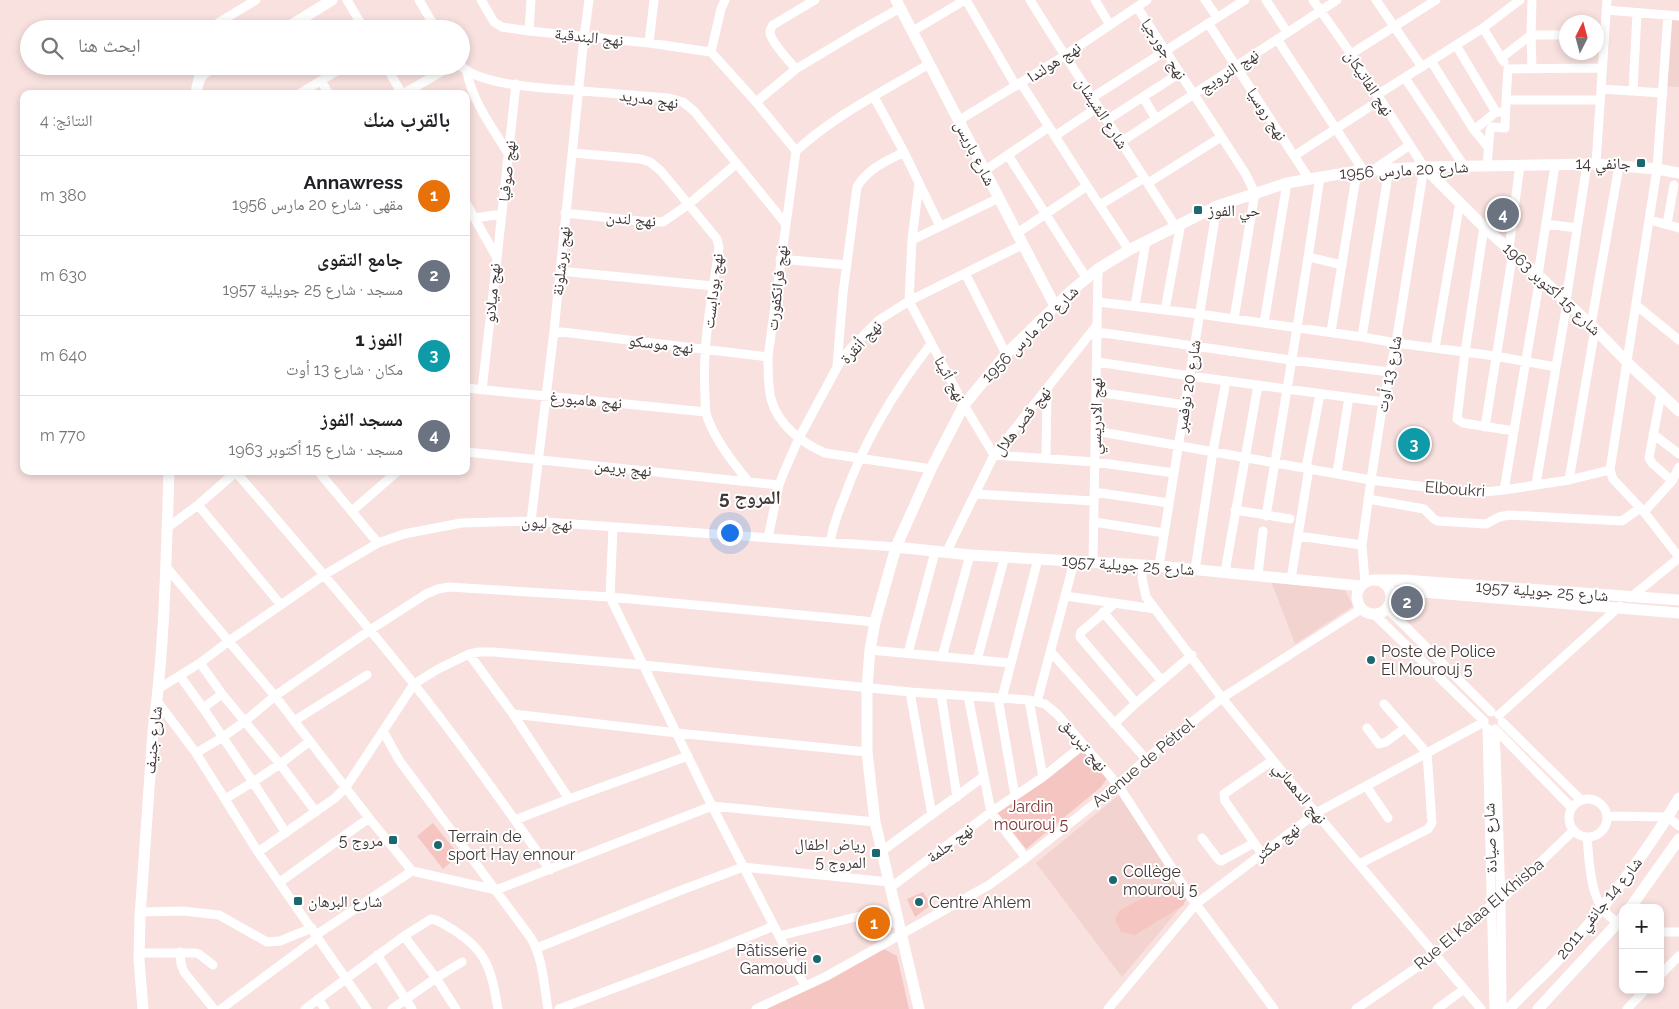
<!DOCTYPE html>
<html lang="ar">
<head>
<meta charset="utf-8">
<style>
	:root { --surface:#fff; --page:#f6f6f6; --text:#202124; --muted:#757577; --line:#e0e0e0; --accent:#2563eb }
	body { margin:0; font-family:Raleway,"Noto Naskh Arabic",sans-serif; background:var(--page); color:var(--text); direction:rtl }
	.controls { position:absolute; right:15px; bottom:15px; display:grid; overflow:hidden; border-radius:10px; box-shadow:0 2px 8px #0003 }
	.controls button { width:45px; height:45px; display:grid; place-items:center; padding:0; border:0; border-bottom:1px solid var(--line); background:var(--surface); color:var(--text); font:25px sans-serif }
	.compass { position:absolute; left:1559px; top:15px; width:45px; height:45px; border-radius:50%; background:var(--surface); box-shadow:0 2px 8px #0003; rotate:6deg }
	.you { position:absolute; left:729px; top:532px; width:18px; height:18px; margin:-12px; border:4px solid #fff; border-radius:50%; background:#1a73e8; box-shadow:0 0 0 8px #1a73e833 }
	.badge { display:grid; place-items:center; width:32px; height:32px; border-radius:50%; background:var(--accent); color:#fff; font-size:16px; font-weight:700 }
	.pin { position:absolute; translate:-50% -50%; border:2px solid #fff; box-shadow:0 1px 5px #0006 }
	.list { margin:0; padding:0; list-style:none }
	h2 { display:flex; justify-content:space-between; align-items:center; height:65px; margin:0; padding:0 20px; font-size:21px }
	h2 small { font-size:16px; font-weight:400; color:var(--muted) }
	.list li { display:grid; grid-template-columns:32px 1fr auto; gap:15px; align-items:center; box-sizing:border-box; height:80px; padding:0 20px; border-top:1px solid var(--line) }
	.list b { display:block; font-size:19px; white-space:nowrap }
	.list p { margin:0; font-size:16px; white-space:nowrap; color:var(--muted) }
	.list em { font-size:16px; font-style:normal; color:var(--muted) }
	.icon { flex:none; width:28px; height:28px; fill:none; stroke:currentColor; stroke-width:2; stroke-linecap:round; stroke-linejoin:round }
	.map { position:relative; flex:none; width:1679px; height:1009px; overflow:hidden; direction:ltr }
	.search { position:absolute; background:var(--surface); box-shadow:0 2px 8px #0003; left:20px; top:20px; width:450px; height:55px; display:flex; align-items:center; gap:12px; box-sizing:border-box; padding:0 18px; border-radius:28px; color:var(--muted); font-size:19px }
	.panel { position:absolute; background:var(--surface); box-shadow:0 2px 8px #0003; left:20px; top:90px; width:450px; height:385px; border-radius:10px; direction:rtl }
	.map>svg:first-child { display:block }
	.built { fill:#f2d3cf }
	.green { fill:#f5c6c1 }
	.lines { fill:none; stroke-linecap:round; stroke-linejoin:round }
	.street { stroke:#fff; stroke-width:9 }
	.secondary { stroke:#fff; stroke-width:11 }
	.poi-dot { fill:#1c6870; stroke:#fff; stroke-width:2 }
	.labels { text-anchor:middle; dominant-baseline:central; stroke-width:4; stroke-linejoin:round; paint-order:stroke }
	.street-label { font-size:16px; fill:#413837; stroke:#fff }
	.poi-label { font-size:16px; fill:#413837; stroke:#fff; text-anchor:start }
	.park-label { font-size:16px; fill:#803733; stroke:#fff }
	.quarter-label { font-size:19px; font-weight:bold; fill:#413837; stroke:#fff }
</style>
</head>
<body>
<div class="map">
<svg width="1679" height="1009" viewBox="0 0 1679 1009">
	<rect width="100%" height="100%" fill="#f8e1df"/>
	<path class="built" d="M1669,16L1679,17V87L1664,86Z
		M1271,581L1344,588L1353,606L1295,644Z
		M1119,795L1189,897L1122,977L1036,863Z"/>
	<path class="green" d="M1084,748L1109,775L1101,787L1026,849L996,811Z
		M433,823L459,855L443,869L417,836Z
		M1169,883L1176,884L1185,897L1184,905L1135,935L1121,932L1115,920L1119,911Z
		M923,892L931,905L915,917L907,899Z
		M884,949L897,956L909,1009H765Z"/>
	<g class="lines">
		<path class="street" d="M347,0L364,29
			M419,0L436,29
			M481,0L494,22L502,27L529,31L649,43L711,52
			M966,0L1016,86
			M1030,0C1077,76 1127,150 1175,226
			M1095,0L1110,25
			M1205,0L1217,17
			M1266,0L1287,32
			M1313,0L1351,54L1424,167L1396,343L1383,402L1371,480L1362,545L1365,582
			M1376,0L1422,67
			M1137,7L1245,173L1255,193L1234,319
			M1606,10L1679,16
			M1668,15L1657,169L1610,470L1613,479L1644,512L1679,557
			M1208,23L1309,179
			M1483,28L1504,62
			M208,29L256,0
			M529,31L531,0
			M913,31L965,0
			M1277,39L1363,170
			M649,43L654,0
			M1456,45L1496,112
			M711,52L756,102L796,151
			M711,52L721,9L725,0
			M1351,54L1436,0
			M1501,58L1531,35L1532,0
			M1431,61L1474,130L1488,147
			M929,64C884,91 835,115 796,151L768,357C768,370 768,386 771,399C778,425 802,443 825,453L931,469
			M386,66L402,94
			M461,66C483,87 550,88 581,91C610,93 640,96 669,98L683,102L694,111L785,223
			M1532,68L1531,35H1566
			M796,69C790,62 770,41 770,32C770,29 771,28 773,25L815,0
			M467,72C472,101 494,130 509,155
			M1405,78L1464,166
			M198,81L199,66
			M321,81L329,94
			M1021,83L1049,127
			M1601,89L1663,93
			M1633,91L1637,13
			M299,94L345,66
			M403,94L451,66
			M1377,95L1483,28L1520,0
			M874,97L904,152L919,183L912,240L909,301L964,405L994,455L1095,462L1174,473
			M1093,97L1245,0
			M1143,97L1156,119
			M1506,100L1508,69L1602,68
			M756,102L796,69L856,33L900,8
			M1107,120L1180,73
			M958,121L1064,56L1147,0
			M1474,130L1496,112H1501
			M1055,136L1098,107
			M1121,142L1337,0
			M573,153L641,159L650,162L661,171L717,239L719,247L718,256C711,301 702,348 705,393C705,399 705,407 706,413C712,435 733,463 748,481
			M1008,155L1087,279
			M1294,156L1380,100
			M1596,164L1607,0
			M1487,166L1490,130L1492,127L1505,128L1506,100H1600
			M1373,170L1410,145
			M984,171L1049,127L1087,186
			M919,183L940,226
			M1148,183L1221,137
			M466,203L497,258L482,390
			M1100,205L1144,178
			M565,213L640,221L663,222L689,204L736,164
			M475,218L502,214
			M1650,220L1679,228
			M1546,224L1577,228
			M1667,224L1674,185
			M1484,227L1465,352L1457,419L1463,423L1514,431
			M1016,234L1087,186L1129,250
			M912,240L999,198
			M1509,248L1520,165
			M1309,257L1342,265
			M497,258L516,84
			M780,259L847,265
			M560,271L713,286
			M965,273L1006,354
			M1538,275L1555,165
			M1566,301L1587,164
			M1098,302L1199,314L1362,337L1396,343L1495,356L1556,367
			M1636,305L1679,340
			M1135,306L1146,241
			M1165,310L1181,223
			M1264,323L1287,183
			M1591,325L1619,166
			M554,331L768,357
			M1097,332L1291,360L1390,372
			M1331,332L1357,171
			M1362,337L1389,169
			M1435,348L1460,202
			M1097,362L1190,376L1383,402
			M837,366L843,293L857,187C867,169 887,161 904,152
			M466,388L706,412
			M1097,392L1185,405
			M1661,394L1649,458L1652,463L1672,481
			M1485,427L1513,252
			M1096,431L1371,480L1457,491L1473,493L1504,490L1569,480L1610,470
			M1653,434L1679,454
			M466,452L779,485
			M1046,458L1047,389
			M1306,468L1320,394
			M235,471C295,541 356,611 413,683C461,743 506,807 550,870
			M318,471L378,543
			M1337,473L1349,397
			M1569,480L1595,329
			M1536,484L1567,303
			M1504,490L1540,277
			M1094,492L1169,503
			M975,494L1094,501
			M1368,499L1424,509L1434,519L1438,521L1486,524L1499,517L1509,515L1622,521L1640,508
			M198,505L281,605
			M1235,510L1290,519
			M352,511L398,471
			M1644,512L1672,481L1679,467
			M1266,516C1285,403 1304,290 1320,176
			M531,521L554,331L584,37L589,0
			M1094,522L1164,533
			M613,527L610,597L712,806L805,986
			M167,528L198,505L237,471
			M1298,536L1362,545
			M768,538L779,485L784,472L799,438L841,360L850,349L879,320L909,301L1022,245
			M830,542C833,527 838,512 844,498C864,441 894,391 931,344
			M946,553L994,455L1097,325
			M1093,563L1098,269
			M1143,566L1142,578L1146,597L1222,698L1316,813L1481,1009
			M1159,566L1217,206
			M167,568L275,696L369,818L412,871L496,890L712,806L875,822
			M1195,570L1213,451L1226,381
			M1225,572L1258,385
			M1258,575L1263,531
			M1291,579L1309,468
			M1066,596L1155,609
			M1630,598L1679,558
			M1114,604L1081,632L1080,637L1136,703
			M1387,608L1491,712
			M1103,612L1162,681
			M1375,615L1484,721
			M870,650L1010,663
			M1051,652L1146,759
			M908,653L935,552
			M469,654L513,714L569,799
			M942,657L970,555
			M977,660L1005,556
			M200,663L222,694L203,708
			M180,676L203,708L253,782L280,764L316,812
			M158,689L200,663L229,641L324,575L378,543L404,534L461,523L531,521L896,547
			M910,692L932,815
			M222,694L280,764L310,741
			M941,694L957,797
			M968,696L991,812L1026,858
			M998,698L1015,796
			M1002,698L1038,559
			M1029,700L1043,777
			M157,701L196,753L258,852L367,1009
			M1037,702L1074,562
			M513,714L677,733L867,752
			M1499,715L1620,606
			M294,721L367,675
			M1502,722L1581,800
			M1114,724L1136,703L1192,655
			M1367,728L1379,744L1386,742L1405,728
			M1487,728L1494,1009
			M1495,729L1572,808
			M1494,730L1496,751L1501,900L1502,1009
			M196,753L223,737L244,722L275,696L370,630L426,594L438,589L449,587L610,597L875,622
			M1366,786L1388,818
			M1569 818a19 19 0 1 1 38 0a19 19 0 1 1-38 0Z
			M225,799L253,782L286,833
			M1607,816L1668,817L1679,826
			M515,820L569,799L688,756
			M1587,837C1590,867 1589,913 1623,924
			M1202,838L1218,859L1221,861L1254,843
			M882,851L983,777
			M258,852L335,798L346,787L383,731
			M1262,854L1225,801L1224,794L1273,760
			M1359,864L1428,829L1432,823L1427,753L1384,704
			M280,882L369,818
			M890,888L991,812L1043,777L1083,745
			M140,912L183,911L219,915L267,942L280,941L312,928
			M1660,932H1679
			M316,935L412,871
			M404,936L436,978L456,1009
			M779,936L872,913L877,914L898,925
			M537,948L679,891L743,867L889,882
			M180,952L181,964L184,972L214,1009
			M139,953H195L199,954L213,965
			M377,955L412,1009
			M1660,975L1679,956
			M318,999L325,1009
			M221,1009L318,937
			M305,1009L404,936L431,919C439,920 445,925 452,929C488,951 491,970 498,1009
			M392,1009L436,978L462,962
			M548,1009C544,985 543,959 531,938L399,760L383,731L414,684L438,669L469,654L479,652H494L643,665L910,692L1029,700L1045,704L1057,714L1118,785L1190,896L1274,1009
			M559,1009L713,951L774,926
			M756,1009L825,977L989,885L1026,858L1118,785L1146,759L1222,698L1361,609
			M1108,1009L1196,904L1316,813L1484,722
			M1356,1009L1435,955L1492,904L1501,900L1573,831
			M1437,1009L1464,989
			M1627,1009L1645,990"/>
		<path class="secondary" d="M896,0L1055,306
			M285,29L332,0
			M196,94C198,77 201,74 216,66
			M1424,167L1484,227L1540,277L1595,329L1631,366L1679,411
			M896,547L970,555L1159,566L1361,586
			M1357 597a17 17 0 1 1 34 0a17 17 0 1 1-34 0Z
			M1375,580H1403L1679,600
			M1390,592L1410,591L1679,613
			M1630,908L1679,839
			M143,1009L139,960L140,917L153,731C165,645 166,558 169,471
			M919,1009L875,822L867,752V688L870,650L875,622L896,547L931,469L964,405L1006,354L1071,291L1098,269L1129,250L1217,206L1287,183L1357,171L1424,167L1596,164L1657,169L1679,173
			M1509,1009C1523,993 1540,979 1555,963C1601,912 1644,857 1679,798
			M1538,1009L1623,917"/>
	</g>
	<g class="poi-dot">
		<rect x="1636" y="158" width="10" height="10" rx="2.5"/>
		<rect x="1193" y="205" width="10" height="10" rx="2.5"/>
		<circle cx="1371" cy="660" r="5"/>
		<rect x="388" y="835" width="10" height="10" rx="2.5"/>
		<circle cx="438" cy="845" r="5"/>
		<rect x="871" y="848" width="10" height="10" rx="2.5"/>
		<circle cx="1113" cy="880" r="5"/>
		<rect x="293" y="896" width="10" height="10" rx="2.5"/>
		<circle cx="919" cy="902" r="5"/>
		<circle cx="817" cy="959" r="5"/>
	</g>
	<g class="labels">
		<g class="street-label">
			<text transform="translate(589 37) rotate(6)">نهج البندقية</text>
			<text transform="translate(1164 49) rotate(57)">نهج جورجيا</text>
			<text transform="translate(1054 62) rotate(-33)">نهج هولندا</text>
			<text transform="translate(1229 71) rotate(-33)">نهج النرويج</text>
			<text transform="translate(1369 83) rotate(57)">نهج الفاتيكان</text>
			<text transform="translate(649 99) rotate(8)">نهج مدريد</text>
			<text transform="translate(1102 113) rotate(57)">شارع الشيشان</text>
			<text transform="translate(1267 114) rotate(57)">نهج روسيا</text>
			<text transform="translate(975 153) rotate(63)">شارع باريس</text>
			<text transform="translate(1404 170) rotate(-3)">شارع 20 مارس 1956</text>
			<text transform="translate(507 171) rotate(-84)">نهج صوفيا</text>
			<text transform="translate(631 219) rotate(5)">نهج لندن</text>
			<text transform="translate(561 261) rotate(-84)">نهج برشلونة</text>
			<text transform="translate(777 288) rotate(-83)">نهج فرانكفورت</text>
			<text transform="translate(1552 289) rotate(43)">شارع 15 أكتوبر 1963</text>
			<text transform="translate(713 291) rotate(-83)">نهج بودابست</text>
			<text transform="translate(492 293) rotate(-85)">نهج ميلانو</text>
			<text transform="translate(1030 334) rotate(-45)">شارع 20 مارس 1956</text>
			<text transform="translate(861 342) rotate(-47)">نهج أنقرة</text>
			<text transform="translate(661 344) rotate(7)">نهج موسكو</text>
			<text transform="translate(1389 374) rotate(-79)">شارع 13 أوت</text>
			<text transform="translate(950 379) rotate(62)">نهج أثينا</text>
			<text transform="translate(1188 386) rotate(-81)">شارع 20 نوفمبر</text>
			<text transform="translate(586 400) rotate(5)">نهج هامبورغ</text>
			<text transform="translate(1096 416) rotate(-89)">نهج الادريسي</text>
			<text transform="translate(1022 421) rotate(-52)">نهج قصر هلال</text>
			<text transform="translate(623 468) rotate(6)">نهج بريمن</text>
			<text transform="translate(1455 489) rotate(4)">Elboukri</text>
			<text transform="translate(547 523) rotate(4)">نهج ليون</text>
			<text transform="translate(1128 565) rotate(4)">شارع 25 جويلية 1957</text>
			<text transform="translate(1542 591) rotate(4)">شارع 25 جويلية 1957</text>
			<text transform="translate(153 740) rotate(-84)">شارع جنيف</text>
			<text transform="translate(1084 745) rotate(50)">نهج تبرسق</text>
			<text transform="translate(1143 763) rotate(-40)">Avenue de Pétrel</text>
			<text transform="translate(1300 793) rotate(51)">نهج الدهماني</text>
			<text transform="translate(1490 838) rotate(-92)">شارع صيادة</text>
			<text transform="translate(1277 842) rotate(-37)">نهج مكثر</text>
			<text transform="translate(950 843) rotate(-37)">نهج جلمة</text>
			<text transform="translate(1599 908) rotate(-51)">شارع 14 جانفي 2011</text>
			<text transform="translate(1479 914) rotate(-40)">Rue El Kalaa El Khisba</text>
		</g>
		<g class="poi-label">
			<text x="1631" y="163" text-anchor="end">14 جانفي</text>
			<text x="1208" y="210">حي الفوز</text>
			<text x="1381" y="651">Poste de Police<tspan x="1381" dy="18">El Mourouj 5</tspan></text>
			<text x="448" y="836">Terrain de<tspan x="448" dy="18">sport Hay ennour</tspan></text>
			<text x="383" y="840" text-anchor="end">مروج 5</text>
			<text x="866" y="844" text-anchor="end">رياض اطفال<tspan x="866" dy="18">المروج 5</tspan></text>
			<text x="1123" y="871">Collège<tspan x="1123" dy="18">mourouj 5</tspan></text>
			<text x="308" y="901">شارع البرهان</text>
			<text x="929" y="902">Centre Ahlem</text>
			<text x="807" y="950" text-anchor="end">Pâtisserie<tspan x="807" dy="18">Gamoudi</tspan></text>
		</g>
		<g class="park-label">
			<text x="1031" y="806">Jardin<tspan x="1031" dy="18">mourouj 5</tspan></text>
		</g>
		<g class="quarter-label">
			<text x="750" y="497">المروج 5</text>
		</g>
	</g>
</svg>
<div class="controls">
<button>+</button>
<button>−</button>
</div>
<svg class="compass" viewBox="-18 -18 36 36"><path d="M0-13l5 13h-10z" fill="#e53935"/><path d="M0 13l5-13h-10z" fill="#757577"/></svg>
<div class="you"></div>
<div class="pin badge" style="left:874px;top:923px;background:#e8710a">1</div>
<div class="pin badge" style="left:1407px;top:602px;background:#6b7280">2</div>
<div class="pin badge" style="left:1414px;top:444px;background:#0f9aa8">3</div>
<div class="pin badge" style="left:1503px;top:214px;background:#6b7280">4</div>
<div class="search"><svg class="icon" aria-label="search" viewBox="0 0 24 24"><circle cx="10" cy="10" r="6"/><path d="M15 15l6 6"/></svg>ابحث هنا</div>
<section class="panel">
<h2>بالقرب منك<small>النتائج: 4</small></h2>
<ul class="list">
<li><span class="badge" style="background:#e8710a">1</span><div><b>Annawress</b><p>مقهى · شارع 20 مارس 1956</p></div><em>380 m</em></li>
<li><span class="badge" style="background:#6b7280">2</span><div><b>جامع التقوى</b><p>مسجد · شارع 25 جويلية 1957</p></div><em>630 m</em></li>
<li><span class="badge" style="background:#0f9aa8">3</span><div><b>الفوز 1</b><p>مكان · شارع 13 أوت</p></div><em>640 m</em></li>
<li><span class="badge" style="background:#6b7280">4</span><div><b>مسجد الفوز</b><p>مسجد · شارع 15 أكتوبر 1963</p></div><em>770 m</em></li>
</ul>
</section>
</div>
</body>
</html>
